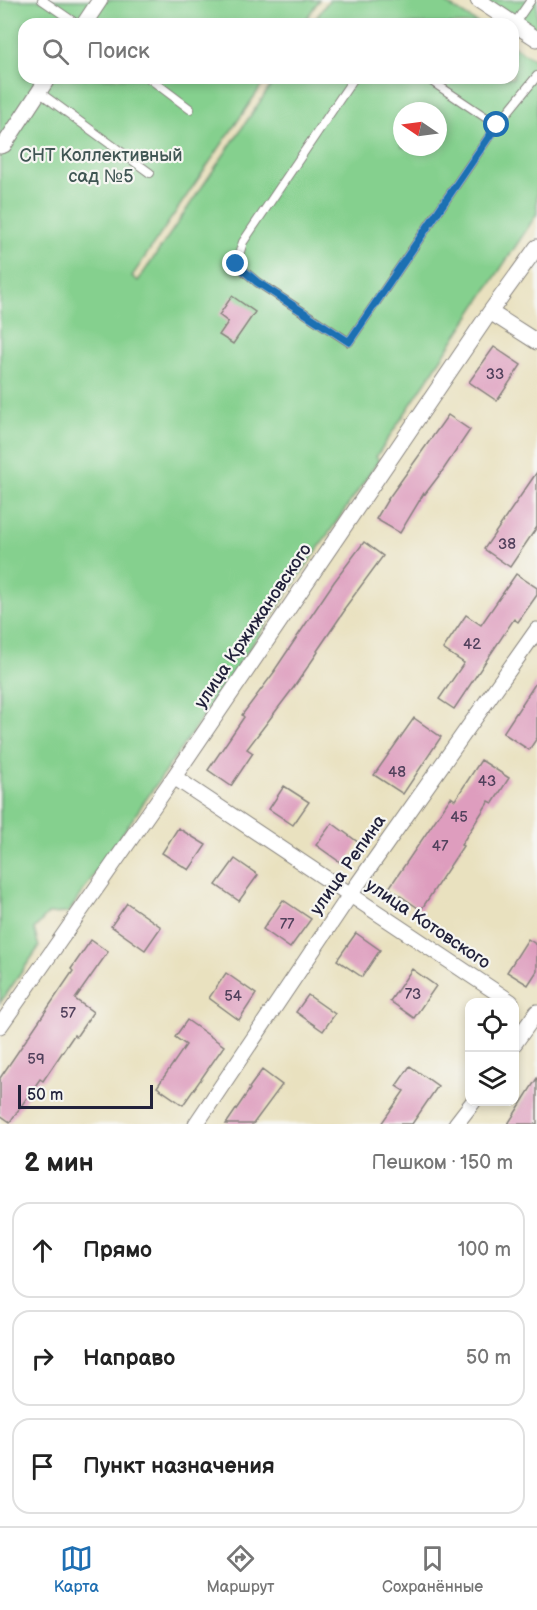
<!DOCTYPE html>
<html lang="ru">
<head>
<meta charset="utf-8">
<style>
	:root { --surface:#fff; --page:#f6f6f6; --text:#222; --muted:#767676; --line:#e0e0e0; --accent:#1f6fb2 }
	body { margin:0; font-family:"Balsamiq Sans",sans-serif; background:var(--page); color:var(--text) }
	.controls { position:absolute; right:18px; bottom:18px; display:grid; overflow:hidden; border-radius:12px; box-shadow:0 3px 9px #0003 }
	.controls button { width:54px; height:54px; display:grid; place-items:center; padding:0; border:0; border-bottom:2px solid var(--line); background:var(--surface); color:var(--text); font:30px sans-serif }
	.compass { position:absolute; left:393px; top:102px; width:54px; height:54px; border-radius:50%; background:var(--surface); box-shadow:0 3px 9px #0003; rotate:283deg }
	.scale { position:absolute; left:18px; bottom:15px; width:135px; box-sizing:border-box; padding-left:6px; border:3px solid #22223b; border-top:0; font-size:16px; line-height:21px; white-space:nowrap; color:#22223b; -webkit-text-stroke:4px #f6f6f2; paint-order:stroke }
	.stop { position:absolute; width:18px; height:18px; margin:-14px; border:4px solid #1f6fb2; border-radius:50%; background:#fff }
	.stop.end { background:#1f6fb2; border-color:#fff; box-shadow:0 2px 6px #0008 }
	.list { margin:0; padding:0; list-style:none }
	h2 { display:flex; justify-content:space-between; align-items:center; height:78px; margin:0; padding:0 24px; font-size:26px }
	h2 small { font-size:20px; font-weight:400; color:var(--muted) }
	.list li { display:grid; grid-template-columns:39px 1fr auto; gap:18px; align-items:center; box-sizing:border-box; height:96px; margin:0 12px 12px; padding:0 12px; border:2px solid var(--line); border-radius:18px }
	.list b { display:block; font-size:22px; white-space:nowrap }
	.list em { font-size:20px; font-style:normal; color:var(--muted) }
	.icon { flex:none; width:33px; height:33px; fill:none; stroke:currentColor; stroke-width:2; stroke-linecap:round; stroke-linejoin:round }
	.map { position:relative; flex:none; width:537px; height:1124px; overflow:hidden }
	.search { position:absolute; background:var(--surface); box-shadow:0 3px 9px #0003; left:18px; right:18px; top:18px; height:66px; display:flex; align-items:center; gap:15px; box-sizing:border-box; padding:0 21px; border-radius:18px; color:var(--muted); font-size:22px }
	.sheet { height:402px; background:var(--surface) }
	nav { display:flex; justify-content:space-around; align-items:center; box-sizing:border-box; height:84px; border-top:2px solid var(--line); background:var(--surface); font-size:16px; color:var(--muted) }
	nav a { display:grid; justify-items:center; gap:3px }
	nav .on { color:var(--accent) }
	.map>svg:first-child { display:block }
	.green { fill:#85d08e; stroke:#547964; stroke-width:1.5; fill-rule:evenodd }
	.building { fill:#de9dbe }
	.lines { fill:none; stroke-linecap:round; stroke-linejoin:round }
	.service-casing { stroke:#86827d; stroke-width:10 }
	.minor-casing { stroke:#86827d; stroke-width:17 }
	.service { stroke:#fff; stroke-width:8 }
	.minor { stroke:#fff; stroke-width:15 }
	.route { stroke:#1f6fb2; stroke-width:8 }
	.labels { text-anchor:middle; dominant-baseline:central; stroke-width:4.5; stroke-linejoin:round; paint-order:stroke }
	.number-label { font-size:15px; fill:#51415c }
	.park-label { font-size:18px; fill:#405654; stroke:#f6f6f2 }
	.street-label { font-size:18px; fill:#22223b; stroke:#f6f6f2 }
</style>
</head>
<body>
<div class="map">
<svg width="537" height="1124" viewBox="0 0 537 1124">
	<rect width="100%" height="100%" fill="#f6f6f2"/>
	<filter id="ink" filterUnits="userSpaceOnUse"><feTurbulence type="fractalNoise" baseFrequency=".0167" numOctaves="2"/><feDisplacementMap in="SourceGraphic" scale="12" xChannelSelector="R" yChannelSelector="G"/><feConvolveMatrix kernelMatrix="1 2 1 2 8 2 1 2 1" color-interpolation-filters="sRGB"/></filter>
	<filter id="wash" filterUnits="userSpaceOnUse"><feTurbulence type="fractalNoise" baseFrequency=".008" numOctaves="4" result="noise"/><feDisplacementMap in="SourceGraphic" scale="24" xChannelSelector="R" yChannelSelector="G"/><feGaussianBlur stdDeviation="1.35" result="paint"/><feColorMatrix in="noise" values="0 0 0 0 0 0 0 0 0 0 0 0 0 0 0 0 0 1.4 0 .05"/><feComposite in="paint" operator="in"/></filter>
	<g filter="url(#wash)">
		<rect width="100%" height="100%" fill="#e9e1bf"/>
		<path class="green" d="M0,0H319L303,24H24V78H267L132,276L138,281L276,78H513V46L537,61V214L376,457L379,460L68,913L48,914L34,929L39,947L0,1003ZM402,111H438V147H402Z
			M329,0H441L479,24H312Z
			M480,0H537V39Z"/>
		<g id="blocks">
			<path class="building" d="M232,296L255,312L233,344L219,335L228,322L219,315Z
				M494,347L521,365L497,401L469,382Z
				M448,415L470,430L441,473L425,494L424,493L400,533L376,519L388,499Z
				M537,472V527L510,567L484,549Z
				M364,542L383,556L344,609L345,610L317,651L318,652L294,687L247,749L253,753L231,786L208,770L244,717L242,715L275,671H274L334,582Z
				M516,574L537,588V595L518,622L514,619L454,709L439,699L464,663L443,649L466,615L481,625Z
				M537,681V738L529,750L503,733Z
				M414,718L441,737L403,794L374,775Z
				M481,760L509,778L493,803L489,801L461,845L463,846L421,910L389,888L451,797L455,800Z
				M284,786L309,802L293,825L269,809Z
				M332,823L359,843L344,865L316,845Z
				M178,828L206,845L189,870L162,853Z
				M235,859L258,875L239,901L216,885Z
				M283,900L311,919L290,948L263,929Z
				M127,903L161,927L145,950L111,926Z
				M356,933L380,950L362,977L337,960Z
				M528,939L537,945V971L528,985L507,972Z
				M91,940L108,952L75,999L93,1012L76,1037L74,1035L43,1081L40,1079L10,1122L0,1115V1078L73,971L71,969Z
				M412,969L436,986L414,1018L390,1001Z
				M226,973L256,994L239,1020L209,998Z
				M308,995L335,1014L323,1031L296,1012Z
				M187,1020L224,1046L183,1105L157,1087L186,1045L175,1037Z
				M410,1066L438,1086L412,1124H381L404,1091L396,1086Z
				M262,1070L282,1085L253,1124H226L250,1089L249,1088Z
				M537,1078V1124H508Z"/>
		</g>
	</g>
	<g filter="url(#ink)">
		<use href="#blocks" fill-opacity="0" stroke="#86827d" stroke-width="1.5"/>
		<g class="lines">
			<g class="service-casing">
				<path id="service" d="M42,0L77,24
					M515,23L531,0
					M149,78L190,109
					M354,78L243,242L236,264L257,282L349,342L497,125L537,76
					M427,78L497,125
					M39,92L150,173"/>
			</g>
			<g class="minor-casing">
				<path id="minor" d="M478,0L537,39
					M84,24L100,0
					M0,146L4,145L48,78
					M490,312L537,342
					M174,777L511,1002
					M0,1026L174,777L490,312L537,247
					M514,1044L537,1012
					M196,1124L350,895L537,630
					M456,1124L473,1102"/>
			</g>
			<use href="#service" class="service"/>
			<use href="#minor" class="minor"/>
		</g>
	</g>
	<g class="lines" filter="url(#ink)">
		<path class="route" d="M236,264L257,282L349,342L497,125"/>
	</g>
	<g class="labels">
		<g class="number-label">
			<text x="495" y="374">33</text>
			<text x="507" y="544">38</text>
			<text x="472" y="644">42</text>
			<text x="397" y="772">48</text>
			<text x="487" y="781">43</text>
			<text x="459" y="817">45</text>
			<text x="440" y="846">47</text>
			<text x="287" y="924">77</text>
			<text x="413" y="994">73</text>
			<text x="233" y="996">54</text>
			<text x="68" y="1013">57</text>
			<text x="36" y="1059">59</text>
		</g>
		<g class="park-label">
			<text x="101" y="155">СНТ Коллективный<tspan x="101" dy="21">сад №5</tspan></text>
		</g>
		<g class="street-label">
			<text transform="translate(253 626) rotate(-56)">улица Кржижановского</text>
			<text transform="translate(348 865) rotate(-55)">улица Репина</text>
			<text transform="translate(428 924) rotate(34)">улица Котовского</text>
		</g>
	</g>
</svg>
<div class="controls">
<button><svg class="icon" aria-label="locate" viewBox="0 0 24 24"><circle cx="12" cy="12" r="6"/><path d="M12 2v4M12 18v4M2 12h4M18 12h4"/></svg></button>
<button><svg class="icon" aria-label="layers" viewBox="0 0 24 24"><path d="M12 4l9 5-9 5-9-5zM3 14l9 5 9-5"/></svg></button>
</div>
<svg class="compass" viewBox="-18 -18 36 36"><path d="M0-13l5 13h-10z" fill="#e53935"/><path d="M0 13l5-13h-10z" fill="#767676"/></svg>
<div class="scale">50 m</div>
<div class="stop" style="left:497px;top:125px"></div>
<div class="stop end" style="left:236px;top:264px"></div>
<div class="search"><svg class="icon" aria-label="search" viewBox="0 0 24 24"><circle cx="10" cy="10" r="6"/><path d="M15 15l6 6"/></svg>Поиск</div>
</div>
<section class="sheet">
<h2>2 мин<small>Пешком · 150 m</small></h2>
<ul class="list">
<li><svg class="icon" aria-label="ahead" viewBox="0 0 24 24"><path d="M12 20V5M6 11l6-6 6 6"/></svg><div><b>Прямо</b></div><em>100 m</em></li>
<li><svg class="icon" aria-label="right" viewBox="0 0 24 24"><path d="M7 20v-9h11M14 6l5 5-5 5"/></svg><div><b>Направо</b></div><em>50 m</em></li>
<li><svg class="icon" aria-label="arrive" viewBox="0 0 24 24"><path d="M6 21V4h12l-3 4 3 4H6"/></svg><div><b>Пункт назначения</b></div></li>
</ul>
</section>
<nav>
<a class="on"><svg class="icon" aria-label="map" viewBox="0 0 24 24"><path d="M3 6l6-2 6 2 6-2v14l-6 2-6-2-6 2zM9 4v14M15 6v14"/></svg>Карта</a>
<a><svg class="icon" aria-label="directions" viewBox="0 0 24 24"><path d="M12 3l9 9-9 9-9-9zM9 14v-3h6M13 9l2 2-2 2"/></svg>Маршрут</a>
<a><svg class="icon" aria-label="saved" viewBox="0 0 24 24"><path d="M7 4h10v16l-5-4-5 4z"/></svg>Сохранённые</a>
</nav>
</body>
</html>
